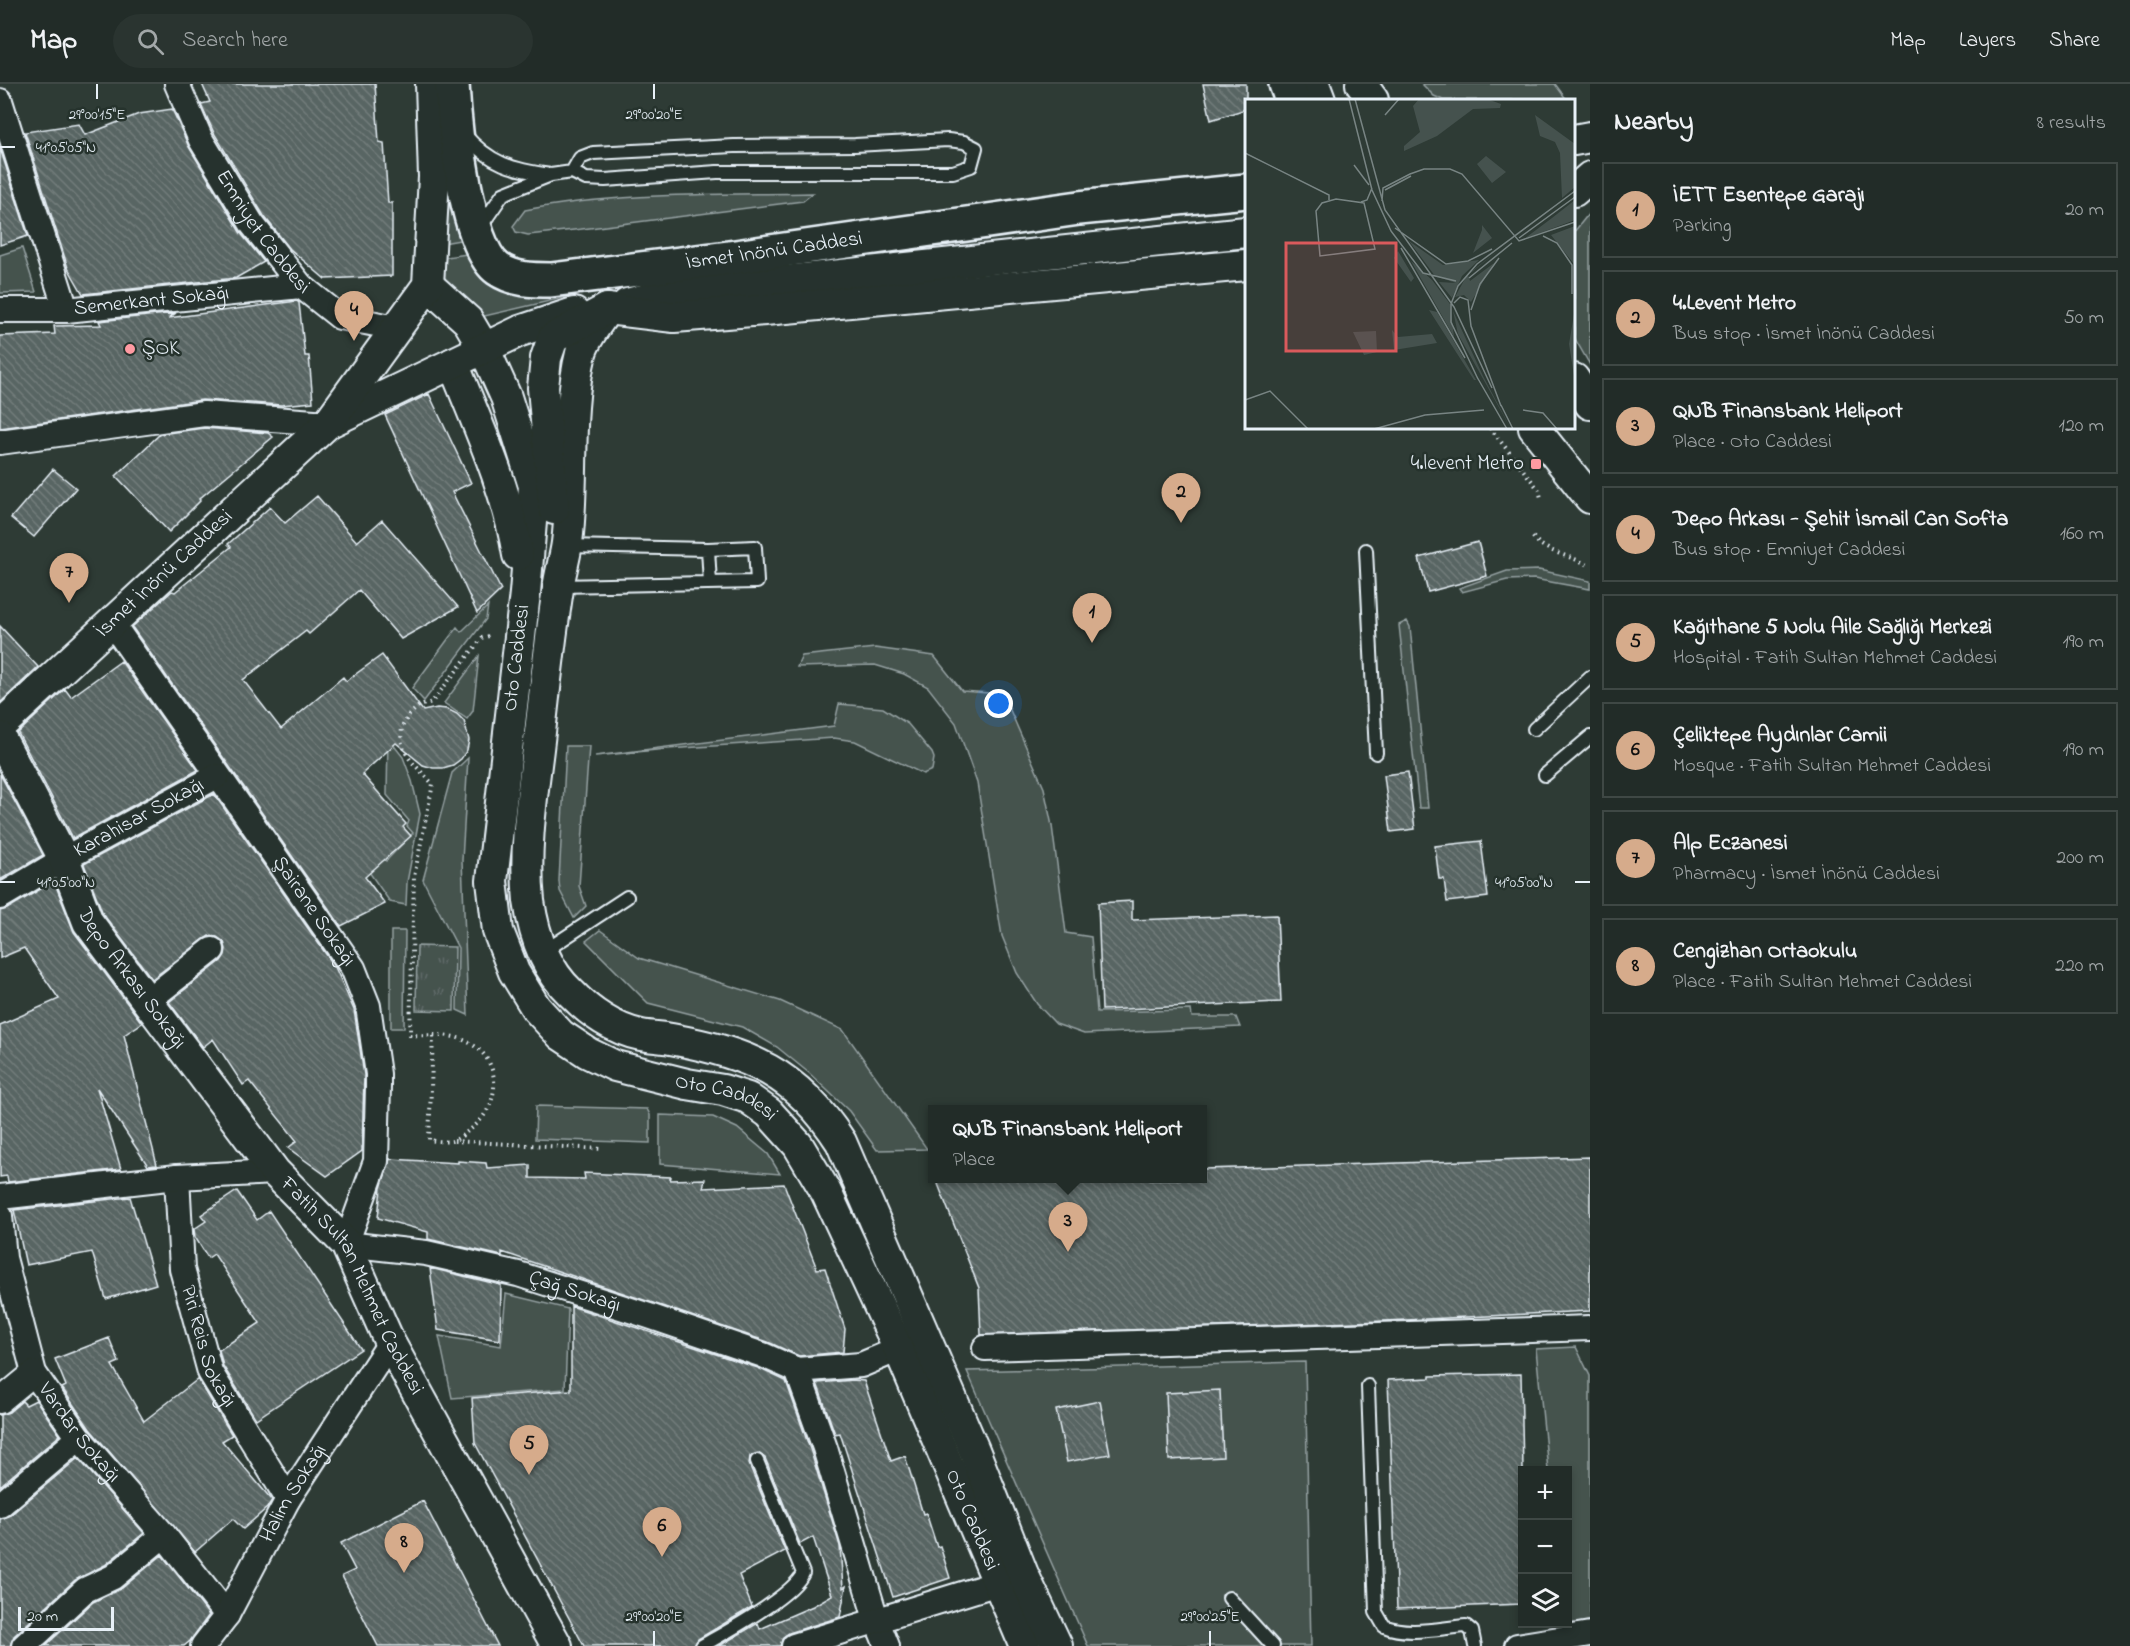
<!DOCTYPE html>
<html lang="en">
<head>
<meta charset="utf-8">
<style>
	:root { --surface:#222c28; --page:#2a3430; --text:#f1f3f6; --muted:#a2a7a8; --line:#3f4845; --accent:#d6ab8b }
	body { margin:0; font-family:"Indie Flower",sans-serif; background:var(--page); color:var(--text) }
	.controls { position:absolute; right:18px; bottom:18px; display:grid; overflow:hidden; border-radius:0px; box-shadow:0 3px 9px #0003 }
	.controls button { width:54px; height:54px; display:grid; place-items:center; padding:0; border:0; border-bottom:2px solid var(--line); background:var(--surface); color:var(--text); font:30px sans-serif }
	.scale { position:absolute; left:18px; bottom:15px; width:96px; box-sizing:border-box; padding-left:6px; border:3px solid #e8f1f8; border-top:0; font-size:16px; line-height:21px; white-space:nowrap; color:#e8f1f8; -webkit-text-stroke:4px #26332d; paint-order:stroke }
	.you { position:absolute; left:999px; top:620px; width:21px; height:21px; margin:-15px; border:4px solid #fff; border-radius:50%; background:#1a73e8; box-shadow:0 0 0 9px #1a73e833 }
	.badge { display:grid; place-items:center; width:39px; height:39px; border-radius:50%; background:var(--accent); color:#111; font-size:20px; font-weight:700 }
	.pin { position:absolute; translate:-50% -50px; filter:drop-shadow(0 2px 3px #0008) }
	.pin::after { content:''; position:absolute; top:32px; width:21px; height:18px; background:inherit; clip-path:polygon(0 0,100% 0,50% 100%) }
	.popup { position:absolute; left:928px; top:1021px; width:279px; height:78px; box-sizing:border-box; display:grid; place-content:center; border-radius:0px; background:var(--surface); filter:drop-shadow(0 2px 4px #0005); font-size:20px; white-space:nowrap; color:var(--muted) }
	.popup b { font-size:22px; color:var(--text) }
	.popup::after { content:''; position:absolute; left:50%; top:100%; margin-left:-12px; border:12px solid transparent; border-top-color:var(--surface) }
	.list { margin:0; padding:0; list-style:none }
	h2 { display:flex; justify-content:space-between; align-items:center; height:78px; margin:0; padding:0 24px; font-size:26px }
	h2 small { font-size:20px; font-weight:400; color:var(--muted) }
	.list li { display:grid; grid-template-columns:39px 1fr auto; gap:18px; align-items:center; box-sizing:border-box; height:96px; margin:0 12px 12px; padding:0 12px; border:2px solid var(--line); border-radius:0px }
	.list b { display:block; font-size:22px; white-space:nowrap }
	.list p { margin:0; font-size:20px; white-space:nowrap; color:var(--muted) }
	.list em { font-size:20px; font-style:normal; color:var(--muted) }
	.icon { flex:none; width:33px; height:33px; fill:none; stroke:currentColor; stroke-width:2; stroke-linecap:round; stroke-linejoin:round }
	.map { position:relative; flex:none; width:1590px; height:1562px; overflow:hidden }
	header { display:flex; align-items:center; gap:36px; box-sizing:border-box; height:84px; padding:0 30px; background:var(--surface); border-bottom:2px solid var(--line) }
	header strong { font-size:28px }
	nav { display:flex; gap:33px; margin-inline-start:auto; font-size:21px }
	.search { width:420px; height:54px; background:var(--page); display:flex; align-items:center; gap:15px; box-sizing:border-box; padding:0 21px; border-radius:33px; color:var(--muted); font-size:22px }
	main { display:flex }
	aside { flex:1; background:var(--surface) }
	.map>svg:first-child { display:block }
	.green { fill:#45524e; stroke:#96a2a3; stroke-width:1.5 }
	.park { fill:url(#park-tufts); stroke:#96a2a3; stroke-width:1.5 }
	.building { fill:url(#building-back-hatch); stroke:#e8f1f8; stroke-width:1.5 }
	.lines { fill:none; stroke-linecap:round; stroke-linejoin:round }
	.service-casing { stroke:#e8f1f8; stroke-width:16 }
	.minor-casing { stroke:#e8f1f8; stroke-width:28 }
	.tertiary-casing { stroke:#e8f1f8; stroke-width:34 }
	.secondary-casing { stroke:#e8f1f8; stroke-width:38 }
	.path { stroke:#e8f1f8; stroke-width:4; stroke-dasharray:1.5 4.5; stroke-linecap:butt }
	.service { stroke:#26332d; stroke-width:12 }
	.minor { stroke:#26332d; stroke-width:24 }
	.tertiary { stroke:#26332d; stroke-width:30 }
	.secondary { stroke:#26332d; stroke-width:33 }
	.ticks { fill:none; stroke:#e8f1f8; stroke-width:2 }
	.poi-dot { fill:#ff9aa2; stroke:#26332d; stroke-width:2 }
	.labels { text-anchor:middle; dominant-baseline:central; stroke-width:5; stroke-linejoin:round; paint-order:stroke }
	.street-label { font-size:21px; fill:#e8f1f8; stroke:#26332d }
	.poi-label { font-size:21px; fill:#e8f1f8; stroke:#26332d; text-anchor:start }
	.inset-road { fill:none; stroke:#788483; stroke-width:1.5 }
	.view { fill:#da5a5c; fill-opacity:0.15; stroke:#da5a5c; stroke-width:3 }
	.inset-edge { fill:none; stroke:#e8f1f8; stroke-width:3 }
	.ticks-label { font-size:15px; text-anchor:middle; fill:#e8f1f8; stroke:#26332d; stroke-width:5; stroke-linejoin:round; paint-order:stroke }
</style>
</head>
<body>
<header>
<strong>Map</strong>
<div class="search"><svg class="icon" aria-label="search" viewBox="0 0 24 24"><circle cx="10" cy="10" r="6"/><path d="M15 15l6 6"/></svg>Search here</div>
<nav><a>Map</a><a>Layers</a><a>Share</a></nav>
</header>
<main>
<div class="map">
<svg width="1590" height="1562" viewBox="0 0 1590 1562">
	<defs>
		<pattern id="park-tufts" width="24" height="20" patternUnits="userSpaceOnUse" patternTransform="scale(1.5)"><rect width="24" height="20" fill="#45524e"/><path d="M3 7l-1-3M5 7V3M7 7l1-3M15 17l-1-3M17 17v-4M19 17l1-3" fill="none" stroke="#606b68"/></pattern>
		<pattern id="building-back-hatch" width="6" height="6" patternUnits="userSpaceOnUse" patternTransform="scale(1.5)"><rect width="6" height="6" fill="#596563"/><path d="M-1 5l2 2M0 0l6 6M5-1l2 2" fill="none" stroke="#717c7a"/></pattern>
	</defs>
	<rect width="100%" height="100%" fill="#2e3b35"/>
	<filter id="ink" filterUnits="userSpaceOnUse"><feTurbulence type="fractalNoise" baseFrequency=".0167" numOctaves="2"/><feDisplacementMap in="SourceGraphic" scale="12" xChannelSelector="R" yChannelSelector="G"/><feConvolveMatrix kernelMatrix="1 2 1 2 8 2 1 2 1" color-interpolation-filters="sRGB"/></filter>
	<g filter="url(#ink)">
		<path class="green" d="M1422,0H1555L1567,16H1443L1434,12Z
			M440,2L466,155L437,160Z
			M813,109L803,117L574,146L528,151L516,148L513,142L525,126C620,108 717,111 813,109Z
			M1590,128V281L1574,253V148Z
			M22,164L36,208L0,209V171Z
			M467,170L489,188L530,207L571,212L476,234L453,216L437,183L440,174Z
			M1539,486L1590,497V505L1534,495L1507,496L1462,508L1459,504L1507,487Z
			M488,522L486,535L424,617L412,604L457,543L461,548Z
			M1407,537L1410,543L1428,724H1419L1399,541Z
			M875,564L934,572L962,607L1003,610L1044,704L1052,742L1066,849L1091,853L1097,928L1191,926L1192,933H1236L1240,943L1084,950L1056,940L1037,920L1017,889L1002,852L977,699L956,639L928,603L904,590L875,581L797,583L802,572Z
			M479,572L473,627L467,635L444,619Z
			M839,620L883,624L908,640L932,669L934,674L932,686L923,690L855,657L834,654L667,665L595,672L834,642Z
			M388,654L403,673L412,697L420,730L407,798L406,821L390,818L360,775L378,770L386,777L413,749L407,742L409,737L387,711Z
			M566,662H589L579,802L586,822L574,834L560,807L559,797Z
			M468,674L462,776L468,931L457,926L458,864L423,796L452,689Z
			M600,846L639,874L780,917L843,946L927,1065L877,1066L849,1027L809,989L777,963L742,943L648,919L586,857Z
			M391,847H405L404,944H391Z
			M536,1022L647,1025L650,1031V1059L535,1055Z
			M660,1031L713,1033L737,1044L768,1070L780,1090L660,1080Z
			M506,1210L568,1225L565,1305L452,1314L439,1252L501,1262Z
			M1576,1263L1590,1292V1539L1562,1544V1540H1568V1386H1548L1536,1265Z
			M1305,1278L1311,1562H1088L967,1287Z"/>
		<path class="park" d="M417,862L455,863L454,927L416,926Z"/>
		<path class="building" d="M202,0H375L379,58L384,59L388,119H392V192L325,195L290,165L264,132L214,49L201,20L210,18Z
			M1203,0H1246V25L1211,36Z
			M172,25L189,63L240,148L264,178L236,194L83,210L68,184L25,48L79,40L85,51L139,30Z
			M0,64L28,152L0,161Z
			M297,217L299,219L305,272H309L313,318L281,321L202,316L0,344V252L55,250L54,242L101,241L99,237L176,229L168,234Z
			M429,310L471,399L452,408L501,506L477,529L385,331Z
			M204,344L268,349L273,353L199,415L200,417L169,448L116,392L160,350Z
			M53,385L76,404L34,453L11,434Z
			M317,412L357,458L382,436L458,523L401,555L359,506L309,550L306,547L243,596L281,645L343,593L346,597L382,571L423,627L437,624L447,625L457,630L464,637L469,656L467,666L461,675L453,681L443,684H433L423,681L396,659L362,690L406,740L403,743L411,752L365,793L385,820L341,842L132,543L172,507L175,508L231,463L228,460L270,423L285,439Z
			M1478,458L1487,492L1428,508L1419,474Z
			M0,542L38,583L0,619Z
			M121,577L198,686L73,754L18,649L65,605L71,613Z
			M1408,688L1415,745L1391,748L1384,691Z
			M0,690L43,771L0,796Z
			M214,710L335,883L354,926L364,991L362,1067L327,1092L288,1064L297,1057L249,997L243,1001L213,955L203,963L169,918L221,877L225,871L226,865L224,858L217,853L209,852L204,855L152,895L103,830L84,780Z
			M1481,757L1488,813L1447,818L1444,795H1439L1435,762Z
			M54,797L74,848L142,939L124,951L157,1081L148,1082L97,1004L121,1085L8,1098L7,1092L0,1093V941L59,915L24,864L0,874V827L7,825Z
			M1132,817V836L1277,831L1281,918L1102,926L1098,819Z
			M1590,1073V1227L1385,1237L981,1251L979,1204L936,1095H1203V1085Z
			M390,1075L458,1079V1077L486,1079L487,1084L530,1081V1094L585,1095L584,1089L671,1093L670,1096L705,1095L703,1104L784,1100L817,1185L825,1184L845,1245L843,1268L799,1272L768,1258L502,1168V1172L428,1155V1148L378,1134L381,1104Z
			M237,1107L257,1136L269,1127L361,1265L256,1335L223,1282L219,1266L260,1239L214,1170L208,1174L195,1153L194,1145L206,1137L201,1131Z
			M130,1113L156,1200L106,1215L92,1168L26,1181L14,1126Z
			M430,1184L501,1201L500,1256L438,1246Z
			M571,1222L758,1284L786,1297L811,1368L840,1462L843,1504L846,1502L840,1533L789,1549L783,1553L780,1562H719L758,1539L760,1545L813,1522L832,1511L813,1453L800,1460L765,1374L758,1369L750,1372L749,1380L785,1467L739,1491L752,1523L698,1555L694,1562H584L475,1359L472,1314L571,1306Z
			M109,1254L119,1278L112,1281L144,1337L198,1295L232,1351L222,1357L272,1416L267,1424L243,1445L233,1435L195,1468L90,1345L62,1304L66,1302L55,1275Z
			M1521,1290L1523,1386L1522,1397H1520L1522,1520L1397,1525L1388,1296L1430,1294V1292Z
			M854,1296L864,1297L891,1377L905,1372L923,1430L926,1429L937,1463L940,1462L950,1494L893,1513L840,1349L835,1350L817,1299Z
			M1220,1306L1223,1373L1169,1376L1166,1309Z
			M36,1316L60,1351L0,1402V1331L9,1328L22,1317L26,1321Z
			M1100,1317L1110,1370L1067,1378L1056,1326Z
			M78,1374L144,1449L105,1481L75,1496L14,1552L10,1562H0V1435L9,1432Z
			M423,1417L498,1562H378L342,1492L355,1486L341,1459Z
			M162,1471L209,1531L190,1557L184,1562H45L93,1518L122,1504Z"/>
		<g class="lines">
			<g class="service-casing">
				<path id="service" d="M464,50C490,80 513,86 551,91
					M948,56L964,58L976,64L971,82L953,88H717L605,96L586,95L572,88L580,74L593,69L734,62L855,61Z
					M481,142L503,110L551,91L572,88
					M708,465L710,499
					M1366,466L1376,669
					M559,502L757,498L755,463L708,465L567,462
					M1534,645L1590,593
					M1545,691L1590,653
					M543,868L627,813
					M1368,1302L1376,1528L1384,1542C1408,1552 1440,1544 1466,1542L1472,1547L1475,1562
					M1229,1514L1273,1562
					M702,1562C726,1548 793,1512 803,1489L757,1377"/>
			</g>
			<g class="minor-casing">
				<g id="minor">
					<path id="s1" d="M177,0L201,56L252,140L301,202L340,233L396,244"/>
					<path d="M0,17L66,226"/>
					<path id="s2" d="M0,226H66L301,202"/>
					<path d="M0,358L204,330L328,339"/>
					<path id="s3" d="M112,539L353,884L368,922L378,990V1003L376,1077L346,1160L426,1169L518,1190L649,1232L763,1271L797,1286L861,1281L899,1265"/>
					<path id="s4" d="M0,813L64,775L217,692"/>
					<path d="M146,918L212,866"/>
					<path id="s5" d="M177,1093L182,1185L210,1288L288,1415"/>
					<path d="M0,1113L177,1093L275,1088"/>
					<path id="s6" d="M0,1132L4,1174L34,1289L79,1354L164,1451L227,1531"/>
					<path d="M985,1264L1590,1244"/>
					<path d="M797,1286L825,1364L876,1535L887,1562"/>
					<path d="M0,1317L34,1289"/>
					<path d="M0,1421L79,1354"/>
					<path d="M24,1562L85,1506L113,1493L164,1451"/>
					<path id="s7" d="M203,1562L227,1531L288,1415L390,1259"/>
					<path d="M794,1562L998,1499"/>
					<path d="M1517,1562L1590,1550"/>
				</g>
			</g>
			<g class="tertiary-casing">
				<g id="tertiary">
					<path d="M1314,0L1320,16"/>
					<path d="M1361,0L1373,16"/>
					<path d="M1574,56L1590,53"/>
					<path d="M1574,107L1590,93"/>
					<path id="s8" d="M428,201L468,237L484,264L506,313L534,402L525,509L492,797L498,847L514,888L536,924L561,951L588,969L615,982L687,1000L723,1006L748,1014L769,1029L798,1061L826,1108L899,1265L1025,1562"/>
					<path d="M627,220L670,209L1246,148"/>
					<path d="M607,225C599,238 585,254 581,269C566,330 575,396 567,459C565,474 560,489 558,505C549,561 544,617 537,673C531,720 524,770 529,817C534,852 545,885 571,909C589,928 615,946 641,951C651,953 661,953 671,955C749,969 797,989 841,1058L974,1366L1023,1490L1057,1562"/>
					<path d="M453,279C478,342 507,404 518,471"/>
					<path d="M1574,295L1590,320"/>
					<path d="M328,339L520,247L574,229"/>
					<path d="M1534,344L1590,414"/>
					<path d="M554,425L543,304L546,274L553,254L607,225L674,233L765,226L1246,181"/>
					<path id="s9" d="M0,642L328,339L428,201L434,93L431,0"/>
					<path id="s10" d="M0,653L64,775L88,838L275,1088L346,1160L390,1259L557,1562"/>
				</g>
			</g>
			<g class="secondary-casing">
				<g id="secondary">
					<path id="s11" d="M452,0C454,39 466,163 498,185C514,196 533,196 551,196L728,174L1079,124L1246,107"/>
					<path d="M1286,0L1292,16"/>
				</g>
			</g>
			<path class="path" d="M1490,344L1539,406L1541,414
				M1533,453C1546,470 1572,471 1590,482
				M433,952L429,1056C436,1057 445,1058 452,1057C457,1056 463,1051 468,1047C503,1024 505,971 461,955C446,949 427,952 410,951L414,793L433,700L411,677L404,666L401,656L402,643L409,631L419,622L432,618L482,554L489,552
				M454,1057L602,1065"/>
			<use href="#service" class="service"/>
			<use href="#minor" class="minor"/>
			<use href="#tertiary" class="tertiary"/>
			<use href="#secondary" class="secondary"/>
		</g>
	</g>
	<path class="ticks" d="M97,0V15M654,0V15M0,63H15M0,798H15M1575,798H1590M654,1547V1562M1210,1547V1562"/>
	<g class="poi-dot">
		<circle cx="130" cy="265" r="6"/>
		<rect x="1530" y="374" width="12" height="12" rx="3"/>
	</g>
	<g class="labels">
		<g class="street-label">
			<text stroke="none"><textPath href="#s1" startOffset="172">Emniyet Caddesi</textPath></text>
			<text stroke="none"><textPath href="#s11" startOffset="474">İsmet İnönü Caddesi</textPath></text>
			<text stroke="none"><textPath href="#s2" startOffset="152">Semerkant Sokağı</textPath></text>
			<text stroke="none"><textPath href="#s9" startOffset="224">İsmet İnönü Caddesi</textPath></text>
			<text transform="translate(517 574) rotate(-83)">Oto Caddesi</text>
			<text stroke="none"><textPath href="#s4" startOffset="160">Karahisar Sokağı</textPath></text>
			<text stroke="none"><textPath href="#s3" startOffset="352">Şairane Sokağı</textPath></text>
			<text stroke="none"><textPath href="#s10" startOffset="276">Depo Arkası Sokağı</textPath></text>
			<text stroke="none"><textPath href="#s8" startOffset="981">Oto Caddesi</textPath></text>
			<text stroke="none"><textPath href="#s10" startOffset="657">Fatih Sultan Mehmet Caddesi</textPath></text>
			<text stroke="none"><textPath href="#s3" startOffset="940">Çağ Sokağı</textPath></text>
			<text stroke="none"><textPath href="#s5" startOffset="174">Piri Reis Sokağı</textPath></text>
			<text stroke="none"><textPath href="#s6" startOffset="236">Vardar Sokağı</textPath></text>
			<text stroke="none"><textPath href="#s7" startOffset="178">Halim Sokağı</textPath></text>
			<text stroke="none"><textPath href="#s8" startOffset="1485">Oto Caddesi</textPath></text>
		</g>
		<g class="poi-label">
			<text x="142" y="265">ŞOK</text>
			<text x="1524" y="380" text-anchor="end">4.levent Metro</text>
		</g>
	</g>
	<g transform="translate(1245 15)">
		<rect width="330" height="330" fill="#2e3b35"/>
		<path d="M241,57L261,73L247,84L232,65ZM164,142L198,166L234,161L217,177L207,199L194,183L211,184L190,177ZM259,147L223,176L225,182L249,164L226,203L219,196L210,198L222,176ZM153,152L169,179L166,183L149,159ZM166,162L187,181L205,205L209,238ZM184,211L192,213L231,281H229ZM208,212L238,277L266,330L213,235ZM147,231L153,238L187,235L192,244L149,251ZM131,232L132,253L119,256L108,233Z" fill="#45524e"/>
		<path d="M330,101V121L279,140L307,119Z" fill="#45524e"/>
		<path d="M174,0H242L256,5L255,9L228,10L192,37L159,52V47L175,33L168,7ZM290,16L330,45V88L317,99L315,54L310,43L295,37ZM237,126L247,139L228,154L237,131ZM330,127V164L329,165L306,136ZM330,209V283L324,245Z" fill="#45524e"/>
		<path class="inset-road" d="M104,0L127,91L146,132M110,0L140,111L209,208L247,289M140,16L154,0M0,54L84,96V101M109,66L124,86M140,91L166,77M91,100L119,104L130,150L75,157L71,112L77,104ZM137,102L138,89L165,75L179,70H205L217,75L274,142L330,123M116,103L122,101L127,89M150,129L201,165L223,162L247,150M146,132L178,174L211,182M298,137L312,144L327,166V195M274,139L330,98M156,149L220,259M224,179L267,144M209,204L215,198L223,201L226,227L256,307M226,211L235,185L254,159M232,278L262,330M233,280L206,223V205L213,187L232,165L330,92M0,301L25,292L63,330M256,306L268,330M278,311L298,314L312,330M129,330L180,316L239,311"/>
		<path class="view" d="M41,144H151V252H41Z"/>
		<rect width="330" height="330" class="inset-edge"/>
	</g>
	<g class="ticks-label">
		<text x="97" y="35">29°00'15"E</text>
		<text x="654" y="35">29°00'20"E</text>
		<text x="66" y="68">41°05'05"N</text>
		<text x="66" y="803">41°05'00"N</text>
		<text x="1524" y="803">41°05'00"N</text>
		<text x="654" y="1537">29°00'20"E</text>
		<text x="1210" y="1537">29°00'25"E</text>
	</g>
</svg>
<div class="controls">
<button>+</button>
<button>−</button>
<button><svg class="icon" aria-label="layers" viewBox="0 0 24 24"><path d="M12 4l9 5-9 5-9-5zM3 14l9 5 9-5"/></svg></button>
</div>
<div class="scale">20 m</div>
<div class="you"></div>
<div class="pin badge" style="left:1092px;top:559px">1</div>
<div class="pin badge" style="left:1181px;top:439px">2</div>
<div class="pin badge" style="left:1068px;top:1168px">3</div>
<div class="popup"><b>QNB Finansbank Heliport</b>Place</div>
<div class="pin badge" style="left:354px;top:257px">4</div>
<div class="pin badge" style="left:529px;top:1391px">5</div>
<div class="pin badge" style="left:662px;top:1473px">6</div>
<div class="pin badge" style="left:69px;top:519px">7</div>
<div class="pin badge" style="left:404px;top:1489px">8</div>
</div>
<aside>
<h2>Nearby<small>8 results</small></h2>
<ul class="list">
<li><span class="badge">1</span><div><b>İETT Esentepe Garajı</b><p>Parking</p></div><em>20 m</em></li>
<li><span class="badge">2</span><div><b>4.Levent Metro</b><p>Bus stop · İsmet İnönü Caddesi</p></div><em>50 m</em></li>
<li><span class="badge">3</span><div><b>QNB Finansbank Heliport</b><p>Place · Oto Caddesi</p></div><em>120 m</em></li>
<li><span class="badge">4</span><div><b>Depo Arkası - Şehit İsmail Can Softa</b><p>Bus stop · Emniyet Caddesi</p></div><em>160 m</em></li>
<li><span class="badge">5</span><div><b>Kağıthane 5 Nolu Aile Sağlığı Merkezi</b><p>Hospital · Fatih Sultan Mehmet Caddesi</p></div><em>190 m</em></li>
<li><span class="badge">6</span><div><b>Çeliktepe Aydınlar Camii</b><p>Mosque · Fatih Sultan Mehmet Caddesi</p></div><em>190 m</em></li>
<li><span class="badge">7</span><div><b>Alp Eczanesi</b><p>Pharmacy · İsmet İnönü Caddesi</p></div><em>200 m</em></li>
<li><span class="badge">8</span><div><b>Cengizhan Ortaokulu</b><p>Place · Fatih Sultan Mehmet Caddesi</p></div><em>220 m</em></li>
</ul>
</aside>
</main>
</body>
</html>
